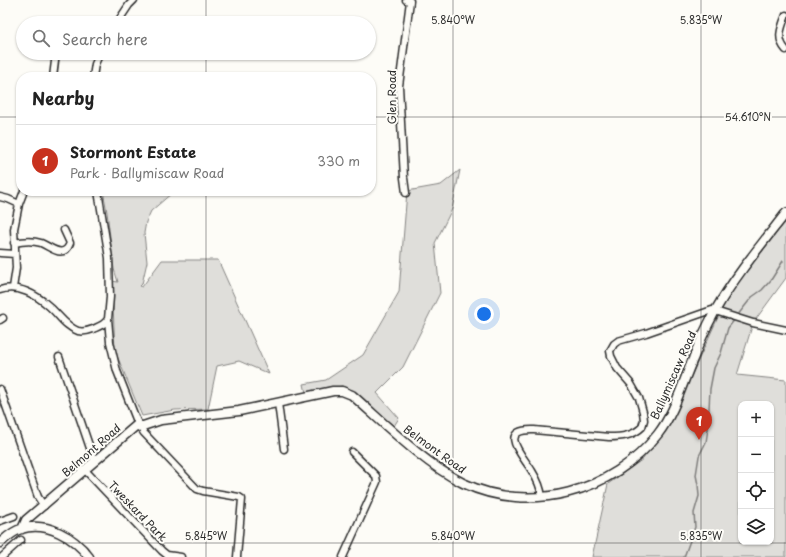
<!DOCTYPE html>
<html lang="en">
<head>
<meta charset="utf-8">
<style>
	:root { --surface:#fff; --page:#f6f6f6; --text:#222; --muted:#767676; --line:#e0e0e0; --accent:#c8321e }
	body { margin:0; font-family:"Playpen Sans",sans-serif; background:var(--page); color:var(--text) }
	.controls { position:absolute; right:12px; bottom:12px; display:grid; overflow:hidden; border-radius:8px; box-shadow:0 1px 3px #0004 }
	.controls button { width:36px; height:36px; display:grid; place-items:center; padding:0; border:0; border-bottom:1px solid var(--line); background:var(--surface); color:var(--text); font:20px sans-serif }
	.you { position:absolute; left:484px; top:314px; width:14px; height:14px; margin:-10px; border:3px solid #fff; border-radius:50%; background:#1a73e8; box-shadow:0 0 0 6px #1a73e833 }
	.badge { display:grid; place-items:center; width:26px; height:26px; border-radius:50%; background:var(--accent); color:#fff; font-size:13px; font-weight:700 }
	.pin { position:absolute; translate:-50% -33px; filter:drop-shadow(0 1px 2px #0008) }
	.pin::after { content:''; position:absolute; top:21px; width:14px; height:12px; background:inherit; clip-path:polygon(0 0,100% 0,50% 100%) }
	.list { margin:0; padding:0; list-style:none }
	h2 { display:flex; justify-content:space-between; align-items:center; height:52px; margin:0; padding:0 16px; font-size:17px }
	h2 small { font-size:13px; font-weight:400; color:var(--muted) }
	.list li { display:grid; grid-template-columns:26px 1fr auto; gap:12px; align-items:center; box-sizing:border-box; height:72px; padding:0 16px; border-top:1px solid var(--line) }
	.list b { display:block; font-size:15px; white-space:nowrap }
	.list p { margin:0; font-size:13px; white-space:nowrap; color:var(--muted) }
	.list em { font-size:13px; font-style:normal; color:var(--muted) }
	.icon { flex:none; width:22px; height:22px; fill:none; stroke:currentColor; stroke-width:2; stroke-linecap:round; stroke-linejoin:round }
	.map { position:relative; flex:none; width:786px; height:557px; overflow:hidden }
	.search { position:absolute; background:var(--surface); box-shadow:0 1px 3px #0004; left:16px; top:16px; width:360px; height:44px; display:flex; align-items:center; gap:10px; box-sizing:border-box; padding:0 14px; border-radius:22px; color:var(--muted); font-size:15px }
	.panel { position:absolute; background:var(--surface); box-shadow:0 1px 3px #0004; left:16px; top:72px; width:360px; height:124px; border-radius:16px }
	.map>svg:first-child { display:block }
	.green { fill:#dfdeda; stroke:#858482; fill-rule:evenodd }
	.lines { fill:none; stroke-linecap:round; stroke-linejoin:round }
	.stream { stroke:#7e7d7b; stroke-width:1.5 }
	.street-casing { stroke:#2b2b2b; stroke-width:9 }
	.secondary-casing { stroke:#2b2b2b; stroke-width:11 }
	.street { stroke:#fdfcf7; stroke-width:6 }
	.secondary { stroke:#fdfcf7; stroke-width:8 }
	.ticks { fill:none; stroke:#2b2b2b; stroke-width:1; stroke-opacity:0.45 }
	.labels { text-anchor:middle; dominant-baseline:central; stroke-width:4; stroke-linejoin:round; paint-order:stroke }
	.street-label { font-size:11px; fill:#2b2b2b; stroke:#fdfcf7 }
	.ticks-label { font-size:10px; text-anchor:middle; fill:#2b2b2b; stroke:#fdfcf7; stroke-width:4; stroke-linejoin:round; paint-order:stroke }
</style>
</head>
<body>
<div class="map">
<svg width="786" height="557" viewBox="0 0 786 557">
	<rect width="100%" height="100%" fill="#fdfcf7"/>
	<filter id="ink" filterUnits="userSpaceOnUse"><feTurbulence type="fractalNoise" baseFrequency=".025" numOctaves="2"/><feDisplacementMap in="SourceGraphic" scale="8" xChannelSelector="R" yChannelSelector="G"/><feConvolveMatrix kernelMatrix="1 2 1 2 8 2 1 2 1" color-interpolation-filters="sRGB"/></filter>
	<g filter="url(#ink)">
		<path class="green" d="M460,170L452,209L435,243L440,293L403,367L377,393L399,418L394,426L351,390L342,386L306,393L304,384L326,380L363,355L399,292L407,191L441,185Z
			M103,191H181L172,193L151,211L146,222L144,233L147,262L142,284L140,286L142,287L162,260H218L269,374L239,361L217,366L208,409L175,410L142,416L115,351L112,281L118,282L114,269L107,212Z
			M786,221V278L753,323L737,375L786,380V557H592L608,484L643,459L671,420L720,313L735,286ZM741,404H771V542H741Z"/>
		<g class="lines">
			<path class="stream" d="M737,316L752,297L762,290L771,280L783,261
				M684,557L695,527L694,513L699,496L698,485L696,475L699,456L706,442L708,429L710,389L714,368L721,353L728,328L735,319"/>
			<g class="street-casing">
				<path id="street" d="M406,0L410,1L399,86L404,178L406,193
					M786,15C781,28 776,39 786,50
					M117,23L129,5L134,0
					M53,77L56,53
					M93,77L95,64L100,53
					M98,191L109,258L110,297L108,319L110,342L117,371L138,424
					M0,197L8,199L19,204
					M14,243C23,241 32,240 41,243C51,247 64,260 70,243L64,230
					M0,253L15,254
					M13,288L16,268L14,229L19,204L24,191
					M0,290C18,284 37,295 50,307C59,315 66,327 78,331C83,332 88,331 93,329C100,326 104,325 108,319
					M0,320L3,318
					M59,357L93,457L96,461
					M0,389L38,497L44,506
					M278,403L284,449
					M140,427L144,433L197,489L203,491L239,497L242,499L237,557
					M85,470L162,551L167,555L181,557
					M542,497C541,487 537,479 532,471C523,456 496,429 534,430L609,437C621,437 633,436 642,427L644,420L643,412L639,398L631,384L617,368L611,356L610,351L614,344L618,341L646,333L712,310L753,323L786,330
					M0,521L14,516
					M2,557L21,540
					M343,557L377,482L376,476L352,452"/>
			</g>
			<g class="secondary-casing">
				<path id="secondary" d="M22,529L26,520L138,424L140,427L161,420L239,411L333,391H342L352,395C385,424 423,463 463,483C530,515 613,492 658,434C675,412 682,384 693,359C699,343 707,326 715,311C735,276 761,245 786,213
					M0,543C6,538 13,531 21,529C47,521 74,537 89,557"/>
			</g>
			<use href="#street" class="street"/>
			<use href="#secondary" class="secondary"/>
		</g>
	</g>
	<path class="ticks" d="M206,0V23M453,0V557M701,0V557M206,53V77M0,117H21M371,117H786M206,191V557M0,543H786"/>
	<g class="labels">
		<g class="street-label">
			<text transform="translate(391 97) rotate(-90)">Glen Road</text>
			<text transform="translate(673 375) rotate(-66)">Ballymiscaw Road</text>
			<text transform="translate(435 449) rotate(36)">Belmont Road</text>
			<text transform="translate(91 450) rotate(-41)">Belmont Road</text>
			<text transform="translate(138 511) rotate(46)">Tweskard Park</text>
		</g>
	</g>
	<g class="ticks-label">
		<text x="453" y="24">5.840°W</text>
		<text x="701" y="24">5.835°W</text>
		<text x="748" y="121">54.610°N</text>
		<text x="206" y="540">5.845°W</text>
		<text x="453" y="540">5.840°W</text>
		<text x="701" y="540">5.835°W</text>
	</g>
</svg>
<div class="controls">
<button>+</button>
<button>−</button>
<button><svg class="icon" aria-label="locate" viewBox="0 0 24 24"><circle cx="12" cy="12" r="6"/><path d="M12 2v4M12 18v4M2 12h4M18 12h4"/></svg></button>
<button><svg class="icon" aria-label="layers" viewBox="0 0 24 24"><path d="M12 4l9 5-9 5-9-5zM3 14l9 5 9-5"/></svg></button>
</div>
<div class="you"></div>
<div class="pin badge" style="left:699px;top:440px">1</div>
<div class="search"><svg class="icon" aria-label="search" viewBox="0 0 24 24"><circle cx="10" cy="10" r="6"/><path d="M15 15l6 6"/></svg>Search here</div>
<section class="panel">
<h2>Nearby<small></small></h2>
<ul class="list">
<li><span class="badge">1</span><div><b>Stormont Estate</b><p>Park · Ballymiscaw Road</p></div><em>330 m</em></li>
</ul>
</section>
</div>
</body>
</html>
